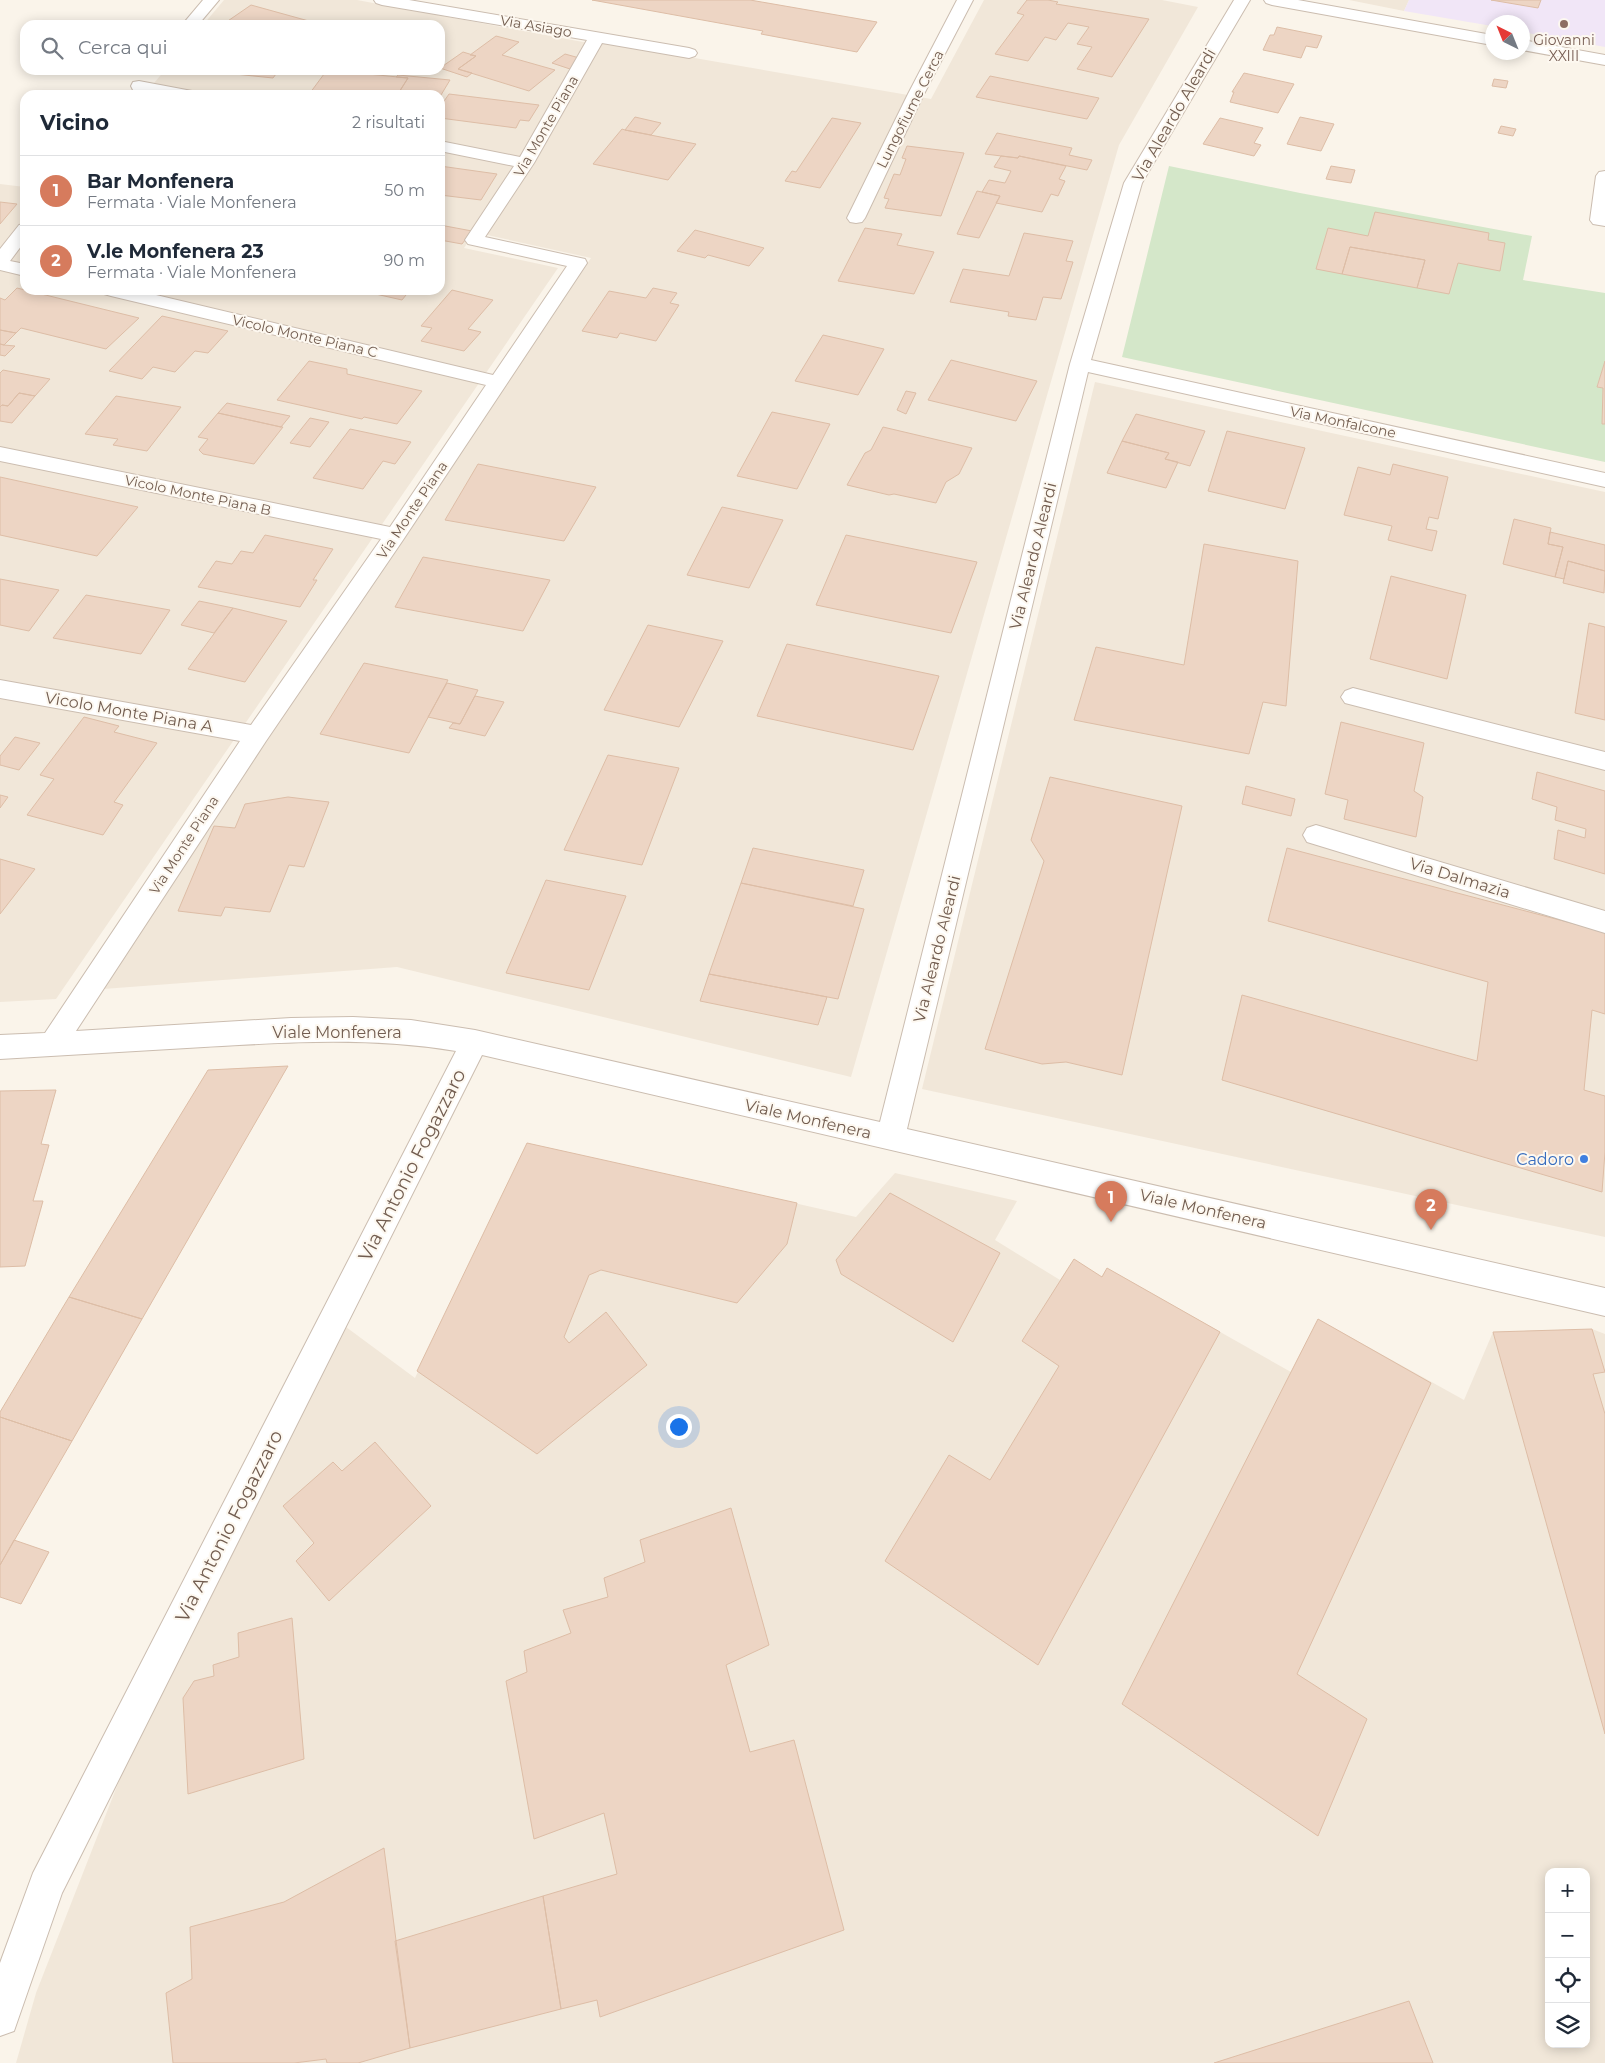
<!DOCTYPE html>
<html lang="it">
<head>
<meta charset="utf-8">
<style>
	:root { --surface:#fff; --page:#f6f6f7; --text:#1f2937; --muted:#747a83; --line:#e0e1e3; --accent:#d67b5d }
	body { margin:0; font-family:Montserrat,sans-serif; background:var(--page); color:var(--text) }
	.controls { position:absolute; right:15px; bottom:15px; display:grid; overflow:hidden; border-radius:10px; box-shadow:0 2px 12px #0003 }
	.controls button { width:45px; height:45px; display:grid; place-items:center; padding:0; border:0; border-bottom:1px solid var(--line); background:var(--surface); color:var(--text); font:25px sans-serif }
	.compass { position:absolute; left:1485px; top:15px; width:45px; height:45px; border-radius:50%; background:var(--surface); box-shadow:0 2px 12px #0003; rotate:317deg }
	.you { position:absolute; left:678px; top:1426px; width:18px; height:18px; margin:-12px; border:4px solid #fff; border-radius:50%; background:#1a73e8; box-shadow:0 0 0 8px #1a73e833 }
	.badge { display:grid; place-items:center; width:32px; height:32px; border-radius:50%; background:var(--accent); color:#fff; font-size:16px; font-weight:700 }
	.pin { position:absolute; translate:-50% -41px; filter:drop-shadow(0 1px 2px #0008) }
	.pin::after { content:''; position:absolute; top:26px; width:18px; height:15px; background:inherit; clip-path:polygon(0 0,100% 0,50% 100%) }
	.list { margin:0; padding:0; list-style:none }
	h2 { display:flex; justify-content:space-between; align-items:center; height:65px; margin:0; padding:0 20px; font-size:21px }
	h2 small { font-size:16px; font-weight:400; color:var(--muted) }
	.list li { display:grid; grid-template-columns:32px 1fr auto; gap:15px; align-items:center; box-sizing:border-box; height:70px; padding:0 20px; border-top:1px solid var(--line) }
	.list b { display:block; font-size:19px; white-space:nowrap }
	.list p { margin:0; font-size:16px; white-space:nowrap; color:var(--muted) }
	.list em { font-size:16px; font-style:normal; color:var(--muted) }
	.icon { flex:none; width:28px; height:28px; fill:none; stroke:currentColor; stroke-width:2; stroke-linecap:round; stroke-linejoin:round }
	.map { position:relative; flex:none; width:1605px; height:2063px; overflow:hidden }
	.search { position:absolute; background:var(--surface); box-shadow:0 2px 12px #0003; left:20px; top:20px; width:425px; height:55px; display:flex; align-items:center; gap:12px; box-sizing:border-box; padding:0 18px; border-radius:15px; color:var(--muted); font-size:19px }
	.panel { position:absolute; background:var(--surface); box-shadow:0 2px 12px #0003; left:20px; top:90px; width:425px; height:205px; border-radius:15px }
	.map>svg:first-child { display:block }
	.residential { fill:#f1e7d9; fill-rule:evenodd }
	.education { fill:#f1e6f7 }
	.green { fill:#d4e7c9 }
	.building { fill:#edd5c4; stroke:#ddbda6 }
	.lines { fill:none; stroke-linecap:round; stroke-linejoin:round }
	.minor-casing { stroke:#cbbdb0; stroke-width:2 }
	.minor { fill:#fff; fill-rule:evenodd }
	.education-dot { fill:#8d6e63; stroke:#fdf8f0; stroke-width:2 }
	.shop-dot { fill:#3f7fe0; stroke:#fdf8f0; stroke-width:2 }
	.labels { text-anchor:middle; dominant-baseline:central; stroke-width:4; stroke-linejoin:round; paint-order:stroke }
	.far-street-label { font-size:14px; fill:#725d50; stroke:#fdf8f0 }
	.far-education-label { font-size:14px; fill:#785e54; stroke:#fdf8f0 }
	.street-label { font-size:16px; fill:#725d50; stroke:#fdf8f0 }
	.shop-label { font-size:16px; fill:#366cbe; stroke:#fdf8f0; text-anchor:end }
	.near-street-label { font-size:19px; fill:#725d50; stroke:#fdf8f0 }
</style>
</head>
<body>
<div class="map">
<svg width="1605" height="2063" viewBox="0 0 1605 2063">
	<rect width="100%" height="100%" fill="#faf4ea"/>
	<path class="residential" d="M224,0H357L599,45L602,42L931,99L984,0H1162L1198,7L1119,145L851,1077L397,967L90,990L591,258L478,233L572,87L464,248L558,268L56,999L0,1002V184L25,187V290H440V95H144L165,70H440V25H203Z
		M1349,0H1409L1404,11Z
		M1095,382L1605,492V1237L922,1089Z
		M527,1143L856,1217L895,1173L1017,1201L995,1240L1060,1280L1074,1259L1101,1277L1107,1268L1291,1372L1318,1319L1464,1400L1493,1332L1592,1329L1605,1334V2063H16L36,1993L128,1758L346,1327L415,1378ZM1549,1872H1586V2044H1549Z"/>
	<path class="education" d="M1409,0H1605V47L1523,32L1522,22H1492V26L1404,11Z"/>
	<path class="green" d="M1169,166L1300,193L1532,236L1523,280L1605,293V361L1597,387L1603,388L1602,423L1605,424V462L1122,357Z"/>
	<path class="building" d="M592,0H750L877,22L857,52L761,34L763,31Z
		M1027,0H1048L1058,2L1056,4L1149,19L1112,77L1077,69L1092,47L1077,44L1089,27L1068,23L1056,40L1045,37L1028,61L995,54L1024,15L1017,13Z
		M1491,0H1541L1538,8Z
		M251,5L316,23L313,25H222Z
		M1277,27L1322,36L1317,48L1306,46L1301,58L1263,50L1270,35H1274Z
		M496,36L519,42L502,55L555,70L529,91L458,69L476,56L470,55Z
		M463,52L476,56L458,69L472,73L467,77L440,68Z
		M565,54L583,59L570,69L552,63Z
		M196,70H279L273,78Z
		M327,70H328L408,78L397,95L310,93Z
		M1244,73L1294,84L1278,113L1230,102L1234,92H1232Z
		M398,75L450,80L441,95L400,91L408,78L396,77Z
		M990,76L1099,98L1087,119L976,97Z
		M1494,79L1508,81L1506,88L1492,86Z
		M449,94L539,105L529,121L520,120L516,128L440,118V107Z
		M635,117L661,123L651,135L625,130Z
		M1300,117L1334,124L1321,151L1287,144Z
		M832,118L861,123L820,188L785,181L792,171L796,172Z
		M1220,118L1263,128L1254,143L1261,145L1254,156L1203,144Z
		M1501,126L1516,129L1513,136L1498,133Z
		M622,129L625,130L696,144L668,180L593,164Z
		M997,133L1072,148L1069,155L1092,160L1087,170L1019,156L1018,158L985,154Z
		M907,146L964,153L941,216L885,208L889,199L884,198L894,174L900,175L906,159L902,158Z
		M1001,156L1018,158L1019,156L1066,166L1059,179L1065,181L1058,196L1051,194L1042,212L996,203L1000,196L982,192L989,180L1005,183L1011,171L994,167Z
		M440,166L497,174L481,200L440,195Z
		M1331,166L1355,170L1351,183L1326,179Z
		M977,191L1000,196L979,238L957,234Z
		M0,202L17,204L0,224Z
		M1375,212L1489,233L1488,240L1505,243L1500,271L1458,263L1449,294L1417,288L1425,260L1350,247L1342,274L1316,269L1328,228L1368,236Z
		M440,225L472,231L462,244L440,240Z
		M865,228L902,234L897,245L934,252L914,294L838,281Z
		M695,230L764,248L749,266L708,255L705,258L677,251Z
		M1024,233L1073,241L1066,261L1073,262L1061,299L1043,297L1036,320L1008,316L1009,312L950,302L963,269L1009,276Z
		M1350,247L1425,260L1417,288L1342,274Z
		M17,288L139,318L106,349L21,328L16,333L0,330V298L5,300Z
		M653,288L677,293L670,303L679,305L656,341L620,333L617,338L582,331L609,291L646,298Z
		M358,290H410L402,300Z
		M452,290L493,300L468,329L481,332L464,351L421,341L432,328L421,326Z
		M162,316L228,331L208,353L195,351L175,372L153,367L142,379L109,371Z
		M0,330L16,333L4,345L0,344Z
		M823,335L884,349L858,395L795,381Z
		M0,344L4,345L15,346L5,356L0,355Z
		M951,360L1037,381L1016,421L928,400Z
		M309,361L347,369V374L422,391L397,424L364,417L362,419L277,400Z
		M1605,361V424H1602L1603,388L1597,387Z
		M3,370L50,379L35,396L19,393L8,406L2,405L0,407V373Z
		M906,391L916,393L906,414L897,410Z
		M19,393L35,396L12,423L0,421V407L2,405L8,406Z
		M116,396L181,407L147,451L113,445L118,439L85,434Z
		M227,403L290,416L281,427L218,413Z
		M772,412L830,424L797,489L737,476Z
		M218,413L281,427H283L254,464L203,454L199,450L208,439L198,437Z
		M1136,414L1205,431L1190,466L1165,459L1169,453L1122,441Z
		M310,418L329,422L310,447L290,443Z
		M883,427L972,448L959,474L946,482L936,503L894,494L889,495L847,485L865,453L871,450Z
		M350,429L411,442L395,464L383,461L363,489L313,478Z
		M1227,431L1305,448L1285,509L1208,491Z
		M1122,441L1169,453L1165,459L1178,462L1166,488L1107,473Z
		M478,464L596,487L564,541L445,520Z
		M1393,464L1448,477L1438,519L1429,517L1426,529L1437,531L1432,551L1388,540L1392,526L1344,515L1358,467L1390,475Z
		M0,477L138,507L97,556L0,535Z
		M722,507L783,520L749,588L687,575Z
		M1514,519L1551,528L1548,544L1563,547L1555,577L1503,564Z
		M1550,532L1605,545V571L1568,561L1564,579L1555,577L1563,547L1548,544Z
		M265,535L333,549L313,580H317L300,607L198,587L216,561L232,564L241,551L253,553Z
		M846,535L977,562L951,633L816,605Z
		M1204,544L1298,561L1286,706L1263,702L1249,754L1074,720L1096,647L1184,665Z
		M423,557L550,580L523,631L395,607Z
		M1568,561L1605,571L1604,593L1563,583Z
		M1391,576L1466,595L1447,679L1370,659Z
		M0,579L59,590L29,631L0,625Z
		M86,595L170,610L141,654L53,638Z
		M199,601L233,608L214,633L181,625Z
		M233,608L287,621L245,682L188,669Z
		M1589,623L1605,627V720L1575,713Z
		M648,625L723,641L679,727L604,710Z
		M787,644L939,676L913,750L757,716Z
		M364,663L448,680L409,753L320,734Z
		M447,683L478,690L460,724L428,717Z
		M475,696L504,702L485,736L449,728L453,723L460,724Z
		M84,717L119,726L114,732L157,743L114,802L123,805L103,835L27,815L54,779L40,775Z
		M1341,722L1424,743L1414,791L1423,797L1416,837L1344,819L1348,800L1325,794Z
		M15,737L40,743L19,770L0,765V756Z
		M608,755L679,768L642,865L564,850Z
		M1537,772L1605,791V874L1554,859L1558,830L1585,838L1586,829L1555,820L1557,807L1532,799Z
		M1050,777L1182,806L1122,1075L1066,1062L1042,1064L985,1049L1044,861L1031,840Z
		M1246,786L1295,799L1291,816L1242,804Z
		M0,795L8,797L0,808Z
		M288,797L329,802L304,867L289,865L270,912L225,907L221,916L178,911L214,826L235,828L245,804Z
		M753,848L864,870L853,906L741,883Z
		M1287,848L1605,932V1014L1592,1010L1584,1090L1605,1096V1152L1602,1192L1222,1080L1242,995L1477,1061L1488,982L1268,921Z
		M0,859L35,869L0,914Z
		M546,880L626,896L589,990L506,973Z
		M741,883L864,909L838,999L709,974Z
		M709,974L827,997L818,1025L700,1001Z
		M288,1066L142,1319L69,1297L208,1070Z
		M56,1090L41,1144L49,1145L33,1201H43L25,1266L0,1267V1091Z
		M527,1143L797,1203L787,1244L737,1303L601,1270L589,1275L564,1337L569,1343L606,1312L647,1365L537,1454L417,1371Z
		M890,1193L1000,1253L953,1342L841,1274L836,1260Z
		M1074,1259L1102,1277L1107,1268L1220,1332L1038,1665L885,1561L949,1455L990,1480L1059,1366L1022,1341Z
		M69,1297L142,1319L72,1441L0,1417V1412Z
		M1318,1319L1431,1383L1297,1674L1367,1719L1318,1836L1122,1704Z
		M1592,1329L1605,1372L1593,1374L1605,1414V1734L1493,1332Z
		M0,1417L72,1441L0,1565Z
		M375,1442L431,1506L329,1601L296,1561L314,1543L283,1506L333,1462L342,1471Z
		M731,1508L769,1645L726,1665L750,1752L794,1740L844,1930L600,2017L597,2000L561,2009L543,1896L617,1874L604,1813L534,1839L506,1681L527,1672L524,1651L571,1633L563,1610L608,1597L604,1578L645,1562L640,1540Z
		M14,1540L49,1552L21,1604L0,1597V1565Z
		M292,1618L304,1759L188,1794L183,1698L194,1681L214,1676L213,1665L239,1657L238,1633Z
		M384,1848L410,2048L358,2063H327L326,2059L294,2063H173L166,1993L192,1979L190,1927L284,1902Z
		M543,1896L561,2009L410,2048L395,1941Z
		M1409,2001L1433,2063H1214Z"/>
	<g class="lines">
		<g class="minor-casing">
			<path id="minor" d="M203,0H219L198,25H182Z
				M374,0H409L689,48L695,50L697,53L695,56L689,58L602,43L534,163L485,237L585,259L587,263L403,540L266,741L76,1031L291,1018L353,1017L411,1020L475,1030L880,1122L1070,364L1124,183L1234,0H1250L1142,183L1091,360L1605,473V487L1088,372L907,1129L1605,1288V1316L482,1055L62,1893L14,2031L0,2036V1963L33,1873L456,1051C369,1037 291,1042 204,1047C136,1051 68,1055 0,1059V1035L45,1033L240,741L0,698V680L251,725L381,539L0,461V447L390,527L486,385L111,296L104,294L102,290H135L493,375L567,266L468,244L465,240L514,166L440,151V141L520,157L587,40L382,5L376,3Z
				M957,0H973L924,94L865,218L862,222L856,223L850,222L847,218L908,94Z
				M1264,0H1298L1492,35V45L1272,5L1266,3Z
				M1522,40L1605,55V65L1522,50Z
				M139,81L192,91L194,95H160L133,90L131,86L133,82Z
				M1605,171V226L1593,224L1590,220L1596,176L1599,172Z
				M25,224V241L10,261L25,264V276L0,270V249L19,225Z
				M1353,688L1605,752V770L1345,703L1341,697L1345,691Z
				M1316,825L1605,911V933L1307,842L1303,835L1307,828Z"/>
		</g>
		<use href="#minor" class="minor"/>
	</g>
	<circle class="education-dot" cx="1564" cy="24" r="5"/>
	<circle class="shop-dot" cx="1584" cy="1159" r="5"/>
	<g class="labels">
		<g class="far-street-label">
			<text transform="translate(536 26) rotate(10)">Via Asiago</text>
			<text transform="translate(910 109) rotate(-63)">Lungofiume Cerca</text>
			<text transform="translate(546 126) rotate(-60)">Via Monte Piana</text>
			<text transform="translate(305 336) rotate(13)">Vicolo Monte Piana C</text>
			<text transform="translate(1343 422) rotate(12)">Via Monfalcone</text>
			<text transform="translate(198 495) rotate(12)">Vicolo Monte Piana B</text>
			<text transform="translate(412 510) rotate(-56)">Via Monte Piana</text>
			<text transform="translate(184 845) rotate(-57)">Via Monte Piana</text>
		</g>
		<g class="far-education-label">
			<text x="1564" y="40">Giovanni<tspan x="1564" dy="16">XXIII</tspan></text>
		</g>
		<g class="street-label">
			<text transform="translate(1174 115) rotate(-60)">Via Aleardo Aleardi</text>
			<text transform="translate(1033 556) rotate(-76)">Via Aleardo Aleardi</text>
			<text transform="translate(129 712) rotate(10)">Vicolo Monte Piana A</text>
			<text transform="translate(1460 878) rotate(17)">Via Dalmazia</text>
			<text transform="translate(937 949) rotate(-76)">Via Aleardo Aleardi</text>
			<text x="337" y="1032">Viale Monfenera</text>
			<text transform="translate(808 1119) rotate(13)">Viale Monfenera</text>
			<text transform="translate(1203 1209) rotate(13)">Viale Monfenera</text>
		</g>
		<g class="shop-label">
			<text x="1574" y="1159">Cadoro</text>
		</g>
		<g class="near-street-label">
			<text transform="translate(412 1165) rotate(-63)">Via Antonio Fogazzaro</text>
			<text transform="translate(229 1526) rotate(-63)">Via Antonio Fogazzaro</text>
		</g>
	</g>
</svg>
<div class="controls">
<button>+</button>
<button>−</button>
<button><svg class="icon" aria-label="locate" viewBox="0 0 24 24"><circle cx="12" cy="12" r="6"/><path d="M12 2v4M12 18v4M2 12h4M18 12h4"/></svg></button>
<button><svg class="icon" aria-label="layers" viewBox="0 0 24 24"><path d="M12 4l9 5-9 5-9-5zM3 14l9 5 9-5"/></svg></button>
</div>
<svg class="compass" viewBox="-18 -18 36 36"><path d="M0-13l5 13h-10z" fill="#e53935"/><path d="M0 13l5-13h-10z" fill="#747a83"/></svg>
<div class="you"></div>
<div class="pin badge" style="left:1111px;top:1222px">1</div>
<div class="pin badge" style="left:1431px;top:1230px">2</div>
<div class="search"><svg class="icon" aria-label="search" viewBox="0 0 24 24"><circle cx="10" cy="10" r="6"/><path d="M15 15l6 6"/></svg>Cerca qui</div>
<section class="panel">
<h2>Vicino<small>2 risultati</small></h2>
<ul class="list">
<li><span class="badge">1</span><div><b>Bar Monfenera</b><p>Fermata · Viale Monfenera</p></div><em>50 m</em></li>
<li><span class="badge">2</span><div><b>V.le Monfenera 23</b><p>Fermata · Viale Monfenera</p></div><em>90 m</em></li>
</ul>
</section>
</div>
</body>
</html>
